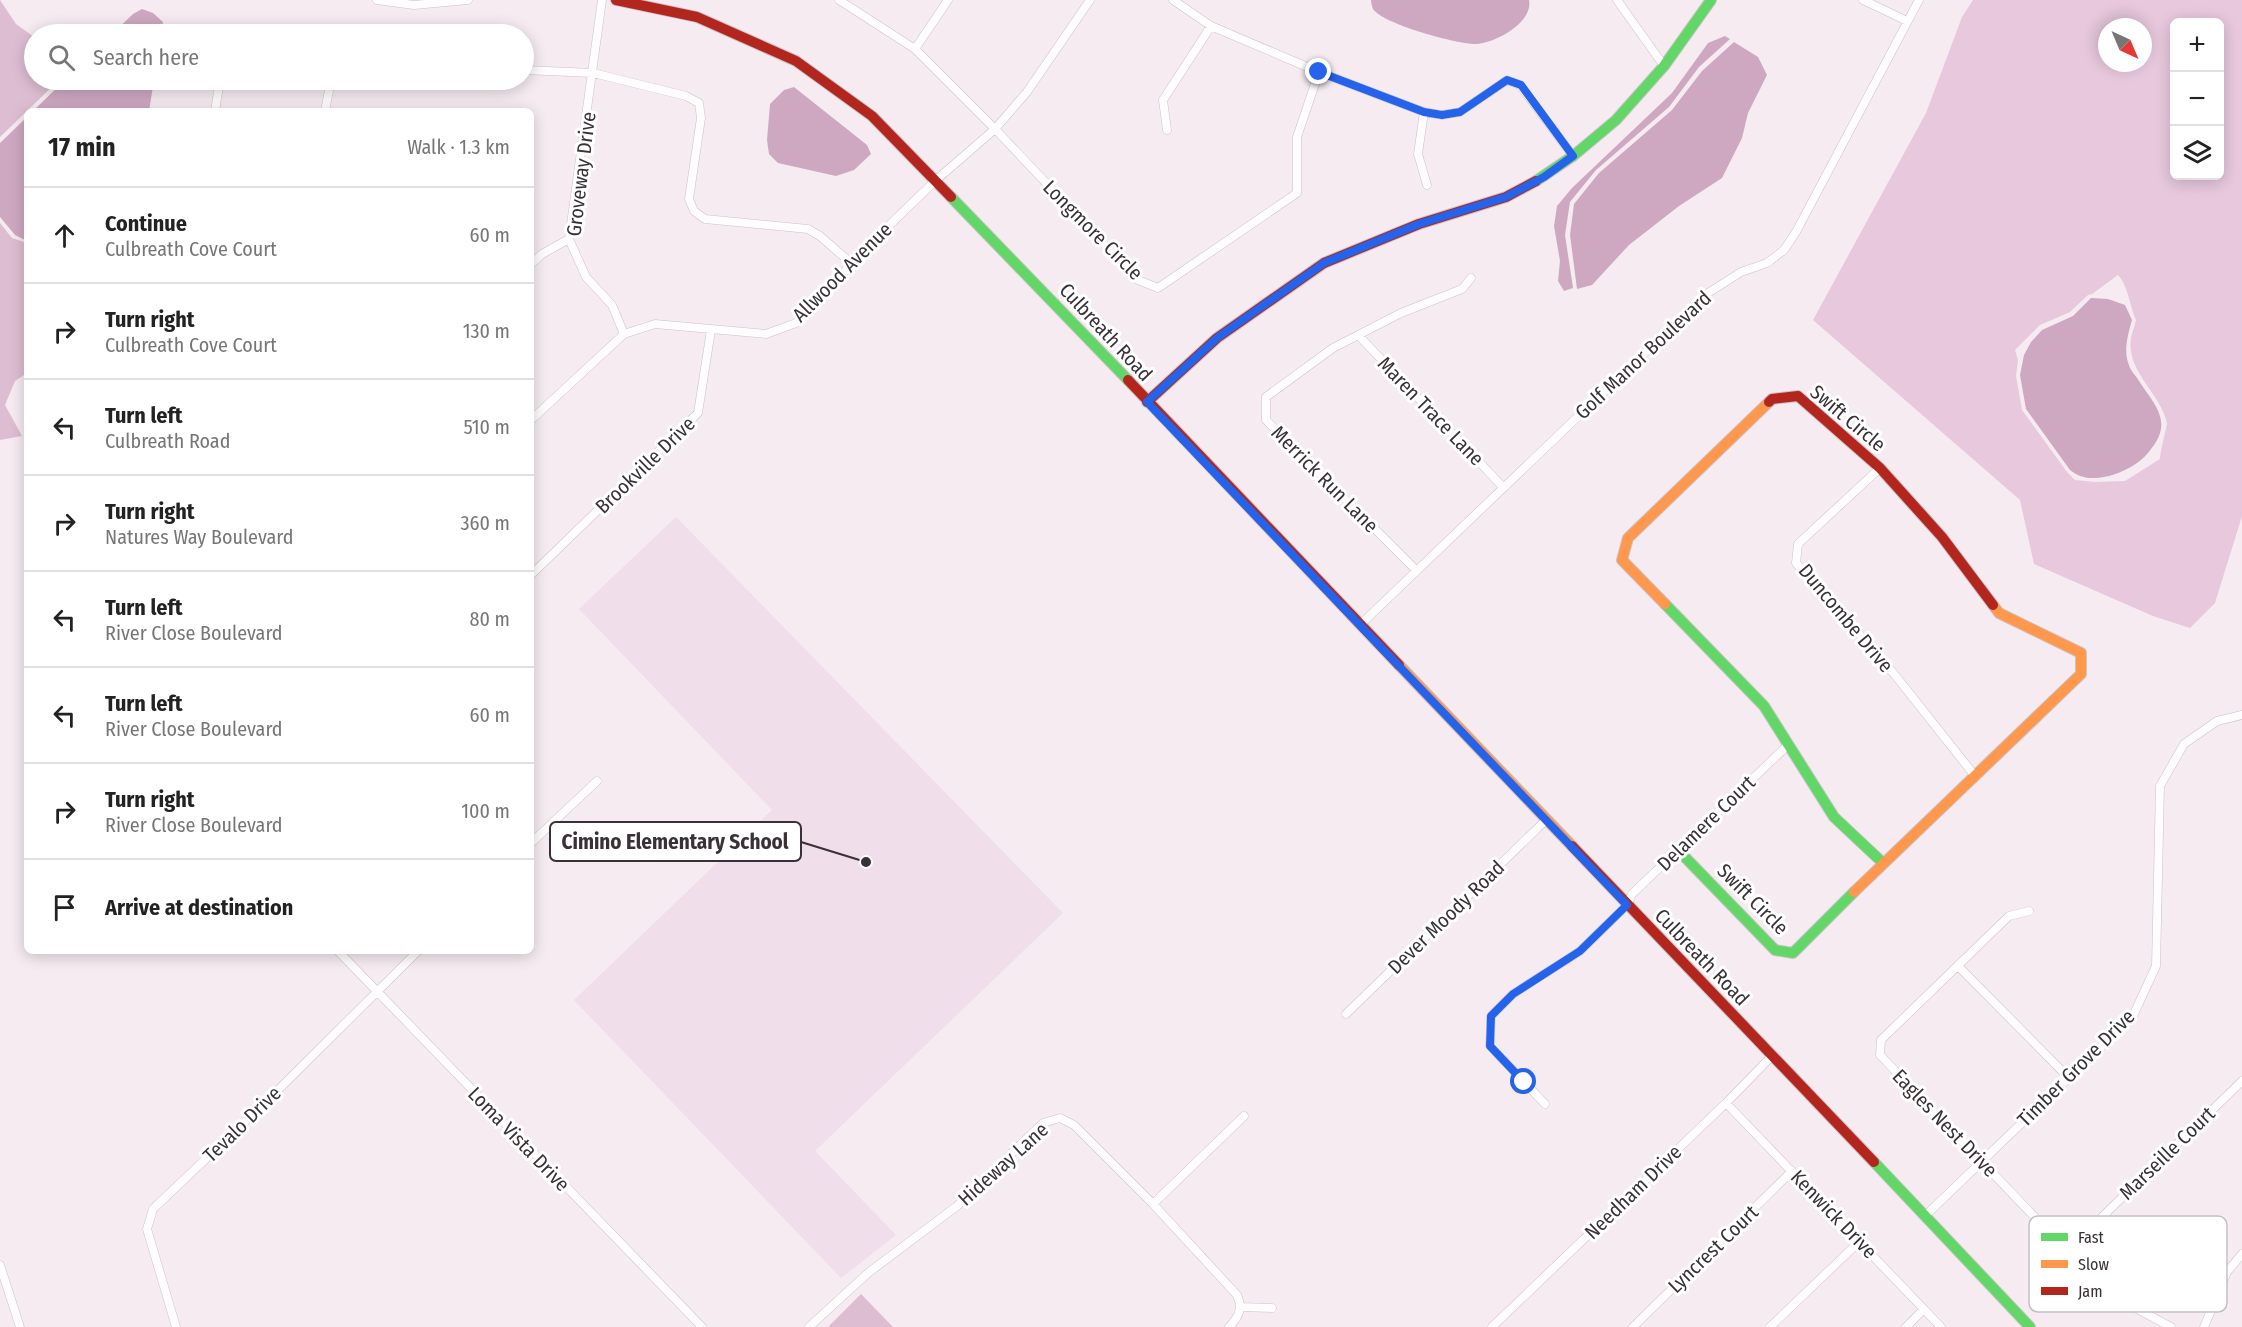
<!DOCTYPE html>
<html lang="en">
<head>
<meta charset="utf-8">
<style>
	:root { --surface:#fff; --page:#f6f6f6; --text:#222; --muted:#767676; --line:#e0e0e0 }
	body { margin:0; font-family:"Fira Sans Condensed",sans-serif; background:var(--page); color:var(--text) }
	.controls { position:absolute; right:18px; top:18px; display:grid; overflow:hidden; border-radius:9px; box-shadow:0 3px 15px #0003 }
	.controls button { width:54px; height:54px; display:grid; place-items:center; padding:0; border:0; border-bottom:2px solid var(--line); background:var(--surface); color:var(--text); font:30px sans-serif }
	.compass { position:absolute; left:2098px; top:18px; width:54px; height:54px; border-radius:50%; background:var(--surface); box-shadow:0 3px 15px #0003; rotate:136deg }
	.stop { position:absolute; width:18px; height:18px; margin:-14px; border:4px solid #2563eb; border-radius:50%; background:#fff }
	.stop.end { background:#2563eb; border-color:#fff; box-shadow:0 2px 6px #0008 }
	.list { margin:0; padding:0; list-style:none }
	h2 { display:flex; justify-content:space-between; align-items:center; height:78px; margin:0; padding:0 24px; font-size:26px }
	h2 small { font-size:20px; font-weight:400; color:var(--muted) }
	.list li { display:grid; grid-template-columns:39px 1fr auto; gap:18px; align-items:center; box-sizing:border-box; height:96px; padding:0 24px; border-top:2px solid var(--line) }
	.list b { display:block; font-size:22px; white-space:nowrap }
	.list p { margin:0; font-size:20px; white-space:nowrap; color:var(--muted) }
	.list em { font-size:20px; font-style:normal; color:var(--muted) }
	.icon { flex:none; width:33px; height:33px; fill:none; stroke:currentColor; stroke-width:2; stroke-linecap:round; stroke-linejoin:round }
	.map { position:relative; flex:none; width:2242px; height:1327px; overflow:hidden }
	.search { position:absolute; background:var(--surface); box-shadow:0 3px 15px #0003; left:24px; top:24px; width:510px; height:66px; display:flex; align-items:center; gap:15px; box-sizing:border-box; padding:0 21px; border-radius:33px; color:var(--muted); font-size:22px }
	.panel { position:absolute; background:var(--surface); box-shadow:0 3px 15px #0003; left:24px; top:108px; width:510px; height:846px; border-radius:9px }
	.map>svg:first-child { display:block }
	.built { fill:#f0deea }
	.green { fill:#e7c8dd; fill-rule:evenodd }
	.forest { fill:#ddbdd2 }
	.water { fill:#cea8c1 }
	.lines { fill:none; stroke-linecap:round; stroke-linejoin:round }
	.street-casing { stroke:#cac3c7; stroke-width:9 }
	.fast-casing { stroke:#cac3c7; stroke-width:12 }
	.slow-casing { stroke:#cac3c7; stroke-width:12 }
	.jam-casing { stroke:#cac3c7; stroke-width:12 }
	.street { stroke:#fefcfd; stroke-width:8 }
	.fast { stroke:#63d668; stroke-width:10 }
	.slow { stroke:#ff974d; stroke-width:10 }
	.jam { stroke:#b3261e; stroke-width:10 }
	.route { stroke:#2563eb; stroke-width:8 }
	.labels { text-anchor:middle; dominant-baseline:central; stroke-width:6; stroke-linejoin:round; paint-order:stroke }
	.street-label { font-size:20px; fill:#383136; stroke:#fff }
	.key { fill:#fff; stroke:#c3c1c3; stroke-width:1.5 }
	.key-label { font-size:16px; fill:#383136 }
	.leader { fill:none; stroke:#383136; stroke-width:2 }
	.callout-dot { fill:#383136; stroke:#fff; stroke-width:2 }
	.callout { fill:#fff; stroke:#383136; stroke-width:2 }
	.callout-label { font-size:21px; text-anchor:middle; font-weight:bold; fill:#383136 }
</style>
</head>
<body>
<div class="map">
<svg width="2242" height="1327" viewBox="0 0 2242 1327">
	<rect width="100%" height="100%" fill="#f5ebf1"/>
	<path class="built" d="M676,517L1063,913L815,1151L896,1235L841,1278L574,1000L772,810L579,609Z"/>
	<path class="green" d="M1973,0H2242V516L2215,603L2190,628L2153,616L2034,564L2020,500L1813,320L1926,113L1962,17ZM2174,22H2220V176H2174ZM2107,27H2143V63H2107ZM2118,275C2128,285 2130,307 2136,320C2135,326 2132,332 2131,338C2126,372 2160,392 2167,423C2167,426 2160,452 2160,459L2125,481L2095,482L2075,480L2067,472L2022,410L2016,376L2018,360L2015,350L2040,325L2070,312L2088,295L2092,294Z"/>
	<path class="forest" d="M0,0L16,24L34,37V80H59L0,137Z
		M0,223L12,238L27,243V373L15,381L5,405L22,436L0,440Z
		M861,1294L893,1327H828Z"/>
	<path class="water" d="M1371,0H1529C1534,23 1492,45 1473,44C1454,43 1383,24 1373,9C1372,7 1371,2 1371,0Z
		M142,9L153,13L163,22L161,34H112L133,14Z
		M1725,36L1730,39L1699,67L1669,107L1596,170L1570,202L1565,235L1573,288L1564,291L1558,281L1560,261L1554,226L1557,206L1572,188L1672,93L1708,43Z
		M1734,42L1758,57L1767,75L1748,113L1742,138L1722,178L1679,206L1629,245L1592,285L1577,289L1570,235L1574,204L1599,173L1672,110L1702,71Z
		M65,80H154L149,111H33Z
		M794,87L867,145L871,154L854,170L836,176L778,163L769,154L767,140L770,104L784,90Z
		M27,117V239L25,240L15,235L0,217V143Z
		M2091,298L2108,299L2125,305L2132,320C2128,334 2123,351 2129,365C2130,370 2136,376 2139,381C2157,408 2174,423 2148,453C2140,463 2122,473 2109,476C2095,479 2082,480 2070,470L2026,409L2020,375L2024,355L2031,342L2042,330L2073,316Z"/>
	<g class="lines">
		<g class="street-casing">
			<path id="street" d="M377,0L414,5L468,0
				M602,0L569,239L586,277L612,305L624,334
				M839,0L915,49L995,129L1138,280L1158,288L1297,193V137L1319,72
				M1173,0L1211,26L1319,72L1424,112L1442,115L1460,112L1507,80L1520,85L1573,156
				M1617,0L1664,66
				M1863,0L1907,21
				M915,49L948,0
				M524,70L593,73L686,96L699,103L701,118L689,199L694,211L705,219L808,229L820,236L852,264
				M215,111L220,80
				M325,111L331,80
				M1424,112L1418,154L1427,185
				M1167,130L1163,100L1211,26
				M531,264L542,254L569,239
				M1359,336L1503,487
				M531,420L624,334L655,324L766,334L796,323L874,240L935,181L995,129L1027,92L1090,0
				M1880,468L1798,544L1796,563L1895,675L1975,776
				M1416,570L1266,420V397L1333,348L1401,313L1462,289L1471,278
				M531,575L698,413L711,330
				M1360,625L1705,295L1741,272L1767,263L1784,250L1796,232L1919,0
				M531,843L597,781
				M2029,911L2009,916L1881,1040L1880,1055L2067,1251L2128,1304L2171,1327
				M338,951L702,1327
				M1958,966L2068,1077
				M1346,1014L1546,820
				M1726,1103L1941,1327
				M1545,1104L1490,1046L1491,1016L1513,994L1580,951L1627,905L1632,894L1789,744
				M1153,1204L1244,1116
				M1926,1215L2133,1016L2156,966L2160,786L2184,744L2217,721L2242,715
				M2067,1251L2242,1081
				M0,1265L20,1327
				M1240,1307L1272,1308
				M176,1327L147,1229L153,1209L269,1099L418,951
				M809,1327L868,1273L957,1206L1043,1123L1060,1118L1074,1125L1153,1204L1237,1295C1243,1308 1239,1317 1229,1327
				M1492,1327L1726,1103L1772,1056
				M1633,1327L1792,1171
				M1770,1327L1860,1241
				M1906,1327L1924,1309
				M2204,1327L2227,1272L2242,1254"/>
		</g>
		<g class="fast-casing">
			<path id="fast" d="M1536,181L1573,156L1616,120L1664,66L1711,0
				M951,197L1128,380
				M1665,604L1764,706L1834,817L1883,863
				M1678,850L1775,950L1793,953L1854,892
				M1874,1162L2030,1327"/>
		</g>
		<g class="slow-casing">
			<path id="slow" d="M1665,604L1622,560L1628,538L1769,402
				M1399,665L1572,846
				M1854,892L2081,674V653L1999,613L1993,605"/>
		</g>
		<g class="jam-casing">
			<path id="jam" d="M616,0L697,17L796,61L872,116L951,197
				M1128,380L1399,665
				M1147,402L1217,338L1324,263L1419,224L1506,197L1536,181
				M1769,402L1772,399L1798,396L1880,468L1942,537L1993,605
				M1572,846L1874,1162"/>
		</g>
		<use href="#street" class="street"/>
		<use href="#fast" class="fast"/>
		<use href="#slow" class="slow"/>
		<use href="#jam" class="jam"/>
	</g>
	<g class="lines">
		<path class="route" d="M1319,72L1424,112L1442,115L1460,112L1507,80L1521,85L1573,156L1544,177L1506,197L1419,224L1324,263L1217,338L1147,402L1627,905L1580,951L1513,994L1491,1016L1490,1046L1524,1082"/>
	</g>
	<g class="labels">
		<g class="street-label">
			<text transform="translate(581 174) rotate(-83)">Groveway Drive</text>
			<text transform="translate(1093 230) rotate(45)">Longmore Circle</text>
			<text transform="translate(842 272) rotate(-45)">Allwood Avenue</text>
			<text transform="translate(1106 332) rotate(47)">Culbreath Road</text>
			<text transform="translate(1643 355) rotate(-43)">Golf Manor Boulevard</text>
			<text transform="translate(1431 411) rotate(46)">Maren Trace Lane</text>
			<text transform="translate(1848 418) rotate(40)">Swift Circle</text>
			<text transform="translate(645 465) rotate(-44)">Brookville Drive</text>
			<text transform="translate(1325 479) rotate(45)">Merrick Run Lane</text>
			<text transform="translate(1846 618) rotate(50)">Duncombe Drive</text>
			<text transform="translate(1706 823) rotate(-44)">Delamere Court</text>
			<text transform="translate(1753 899) rotate(45)">Swift Circle</text>
			<text transform="translate(1446 917) rotate(-44)">Dever Moody Road</text>
			<text transform="translate(1702 957) rotate(46)">Culbreath Road</text>
			<text transform="translate(2076 1068) rotate(-45)">Timber Grove Drive</text>
			<text transform="translate(1945 1123) rotate(46)">Eagles Nest Drive</text>
			<text transform="translate(242 1124) rotate(-44)">Tevalo Drive</text>
			<text transform="translate(519 1139) rotate(46)">Loma Vista Drive</text>
			<text transform="translate(2167 1153) rotate(-44)">Marseille Court</text>
			<text transform="translate(1003 1164) rotate(-42)">Hideway Lane</text>
			<text transform="translate(1633 1192) rotate(-44)">Needham Drive</text>
			<text transform="translate(1834 1214) rotate(46)">Kenwick Drive</text>
			<text transform="translate(1713 1249) rotate(-44)">Lyncrest Court</text>
		</g>
	</g>
	<rect x="2029" y="1216" width="198" height="96" rx="9" class="key"/>
	<rect x="2041" y="1233" width="27" height="8" fill="#63d668"/>
	<rect x="2041" y="1260" width="27" height="8" fill="#ff974d"/>
	<rect x="2041" y="1287" width="27" height="8" fill="#b3261e"/>
	<g class="key-label">
		<text x="2078" y="1243">Fast</text>
		<text x="2078" y="1270">Slow</text>
		<text x="2078" y="1297">Jam</text>
	</g>
	<path class="leader" d="M866 862L801 842"/>
	<circle class="callout-dot" cx="866" cy="862" r="6"/>
	<rect class="callout" x="550" y="822" width="251" height="39" rx="6"/>
	<g class="callout-label">
		<text x="675" y="849">Cimino Elementary School</text>
	</g>
</svg>
<div class="controls">
<button>+</button>
<button>−</button>
<button><svg class="icon" aria-label="layers" viewBox="0 0 24 24"><path d="M12 4l9 5-9 5-9-5zM3 14l9 5 9-5"/></svg></button>
</div>
<svg class="compass" viewBox="-18 -18 36 36"><path d="M0-13l5 13h-10z" fill="#e53935"/><path d="M0 13l5-13h-10z" fill="#767676"/></svg>
<div class="stop" style="left:1524px;top:1082px"></div>
<div class="stop end" style="left:1319px;top:72px"></div>
<div class="search"><svg class="icon" aria-label="search" viewBox="0 0 24 24"><circle cx="10" cy="10" r="6"/><path d="M15 15l6 6"/></svg>Search here</div>
<section class="panel">
<h2>17 min<small>Walk · 1.3 km</small></h2>
<ul class="list">
<li><svg class="icon" aria-label="ahead" viewBox="0 0 24 24"><path d="M12 20V5M6 11l6-6 6 6"/></svg><div><b>Continue</b><p>Culbreath Cove Court</p></div><em>60 m</em></li>
<li><svg class="icon" aria-label="right" viewBox="0 0 24 24"><path d="M7 20v-9h11M14 6l5 5-5 5"/></svg><div><b>Turn right</b><p>Culbreath Cove Court</p></div><em>130 m</em></li>
<li><svg class="icon" aria-label="left" viewBox="0 0 24 24"><path d="M17 20v-9H6M10 6l-5 5 5 5"/></svg><div><b>Turn left</b><p>Culbreath Road</p></div><em>510 m</em></li>
<li><svg class="icon" aria-label="right" viewBox="0 0 24 24"><path d="M7 20v-9h11M14 6l5 5-5 5"/></svg><div><b>Turn right</b><p>Natures Way Boulevard</p></div><em>360 m</em></li>
<li><svg class="icon" aria-label="left" viewBox="0 0 24 24"><path d="M17 20v-9H6M10 6l-5 5 5 5"/></svg><div><b>Turn left</b><p>River Close Boulevard</p></div><em>80 m</em></li>
<li><svg class="icon" aria-label="left" viewBox="0 0 24 24"><path d="M17 20v-9H6M10 6l-5 5 5 5"/></svg><div><b>Turn left</b><p>River Close Boulevard</p></div><em>60 m</em></li>
<li><svg class="icon" aria-label="right" viewBox="0 0 24 24"><path d="M7 20v-9h11M14 6l5 5-5 5"/></svg><div><b>Turn right</b><p>River Close Boulevard</p></div><em>100 m</em></li>
<li><svg class="icon" aria-label="arrive" viewBox="0 0 24 24"><path d="M6 21V4h12l-3 4 3 4H6"/></svg><div><b>Arrive at destination</b></div></li>
</ul>
</section>
</div>
</body>
</html>
